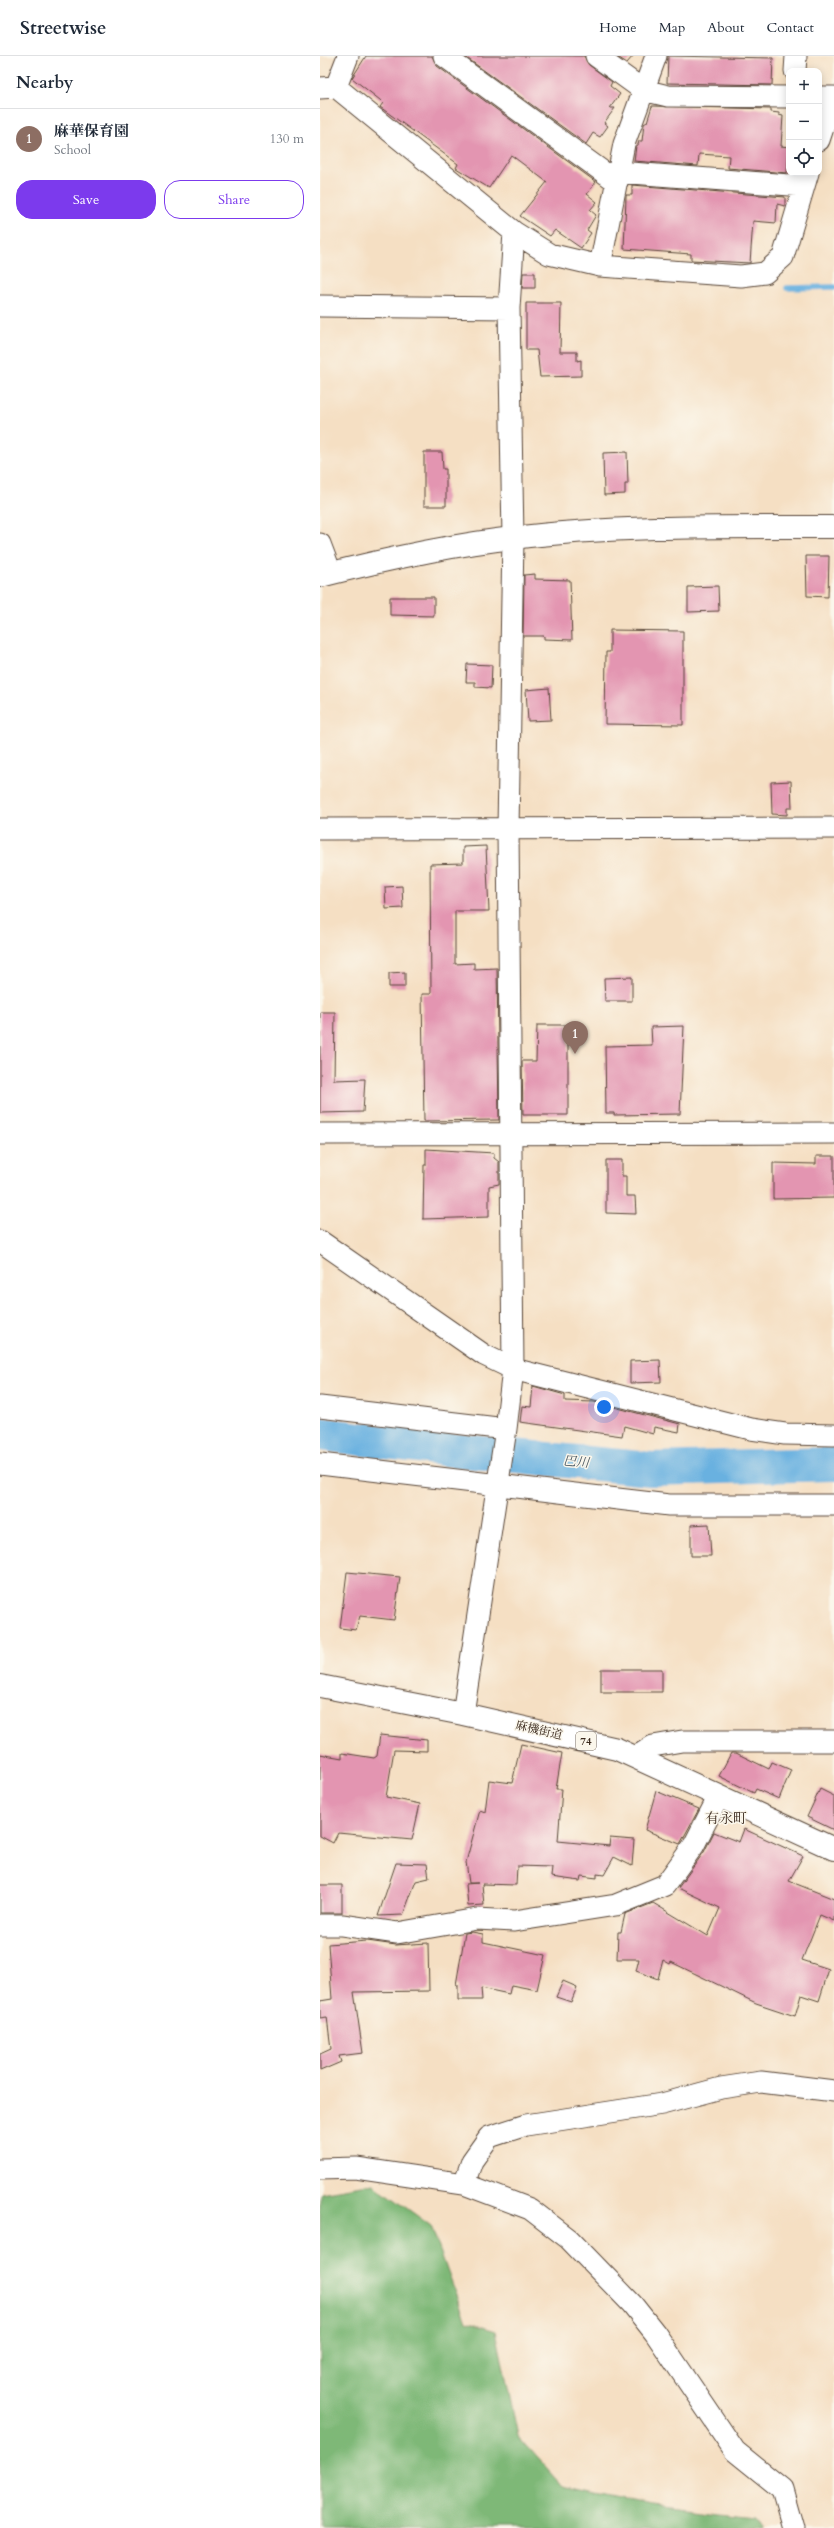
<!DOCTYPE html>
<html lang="en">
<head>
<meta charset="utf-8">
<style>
	:root { --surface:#fff; --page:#f2f2f3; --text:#1f2937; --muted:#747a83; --line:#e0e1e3; --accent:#7c3aed }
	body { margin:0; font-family:Cardo,"Noto Serif JP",serif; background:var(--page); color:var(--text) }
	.controls { position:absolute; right:12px; top:12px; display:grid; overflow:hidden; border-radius:8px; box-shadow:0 2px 10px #0003 }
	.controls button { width:36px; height:36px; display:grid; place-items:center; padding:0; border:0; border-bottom:1px solid var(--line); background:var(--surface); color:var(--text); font:20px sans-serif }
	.you { position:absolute; left:284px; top:1351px; width:14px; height:14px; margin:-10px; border:3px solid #fff; border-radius:50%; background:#1a73e8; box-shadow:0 0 0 6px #1a73e833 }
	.badge { display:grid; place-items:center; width:26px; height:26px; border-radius:50%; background:var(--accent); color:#fff; font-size:13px; font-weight:700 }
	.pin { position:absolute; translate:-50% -33px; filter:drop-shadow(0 1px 2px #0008) }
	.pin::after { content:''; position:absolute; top:21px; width:14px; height:12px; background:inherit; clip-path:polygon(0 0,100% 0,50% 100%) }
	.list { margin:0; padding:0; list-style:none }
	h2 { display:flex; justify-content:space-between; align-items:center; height:52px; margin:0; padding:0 16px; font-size:17px }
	h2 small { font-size:13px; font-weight:400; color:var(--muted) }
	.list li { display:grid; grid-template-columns:26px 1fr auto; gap:12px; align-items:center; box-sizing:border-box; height:60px; padding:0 16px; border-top:1px solid var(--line) }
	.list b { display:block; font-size:15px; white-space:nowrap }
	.list p { margin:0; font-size:13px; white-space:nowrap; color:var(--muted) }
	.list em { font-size:13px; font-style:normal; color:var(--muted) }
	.actions { display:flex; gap:8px; padding:12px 16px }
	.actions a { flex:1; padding:9px 0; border:1px solid var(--accent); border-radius:16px; text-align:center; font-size:14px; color:var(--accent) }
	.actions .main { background:var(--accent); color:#fff }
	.icon { flex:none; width:22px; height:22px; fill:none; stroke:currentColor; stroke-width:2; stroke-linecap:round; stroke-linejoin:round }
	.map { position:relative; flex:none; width:514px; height:2472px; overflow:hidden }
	header { display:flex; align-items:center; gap:24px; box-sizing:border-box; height:56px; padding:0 20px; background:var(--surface); border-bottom:1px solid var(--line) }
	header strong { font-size:19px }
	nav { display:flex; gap:22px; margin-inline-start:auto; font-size:14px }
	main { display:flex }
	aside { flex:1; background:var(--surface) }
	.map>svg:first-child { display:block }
	.forest { fill:#7eb877; stroke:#5c714a }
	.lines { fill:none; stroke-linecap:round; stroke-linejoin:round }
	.stream { stroke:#69b1e0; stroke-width:5.5 }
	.river { stroke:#69b1e0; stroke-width:34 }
	.building { fill:#e395b1 }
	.street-casing { stroke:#574537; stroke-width:23 }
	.secondary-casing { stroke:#574537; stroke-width:24 }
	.primary-casing { stroke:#574537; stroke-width:24 }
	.street { stroke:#fff; stroke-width:21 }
	.secondary { stroke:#fff; stroke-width:22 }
	.primary { stroke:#fff; stroke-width:22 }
	.labels { text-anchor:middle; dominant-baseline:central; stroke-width:3; stroke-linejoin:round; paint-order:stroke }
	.shield { fill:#fbf7ec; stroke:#75685c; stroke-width:1 }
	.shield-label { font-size:11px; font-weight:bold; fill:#3b2a1e }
	.street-label { font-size:12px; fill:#3b2a1e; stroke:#fbf7ec }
	.water-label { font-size:13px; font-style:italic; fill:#4b5962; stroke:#fbf7ec }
	.quarter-label { font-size:14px; fill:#3b2a1e; stroke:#fbf7ec }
</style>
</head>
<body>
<header>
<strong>Streetwise</strong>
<nav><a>Home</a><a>Map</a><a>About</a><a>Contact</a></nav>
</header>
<main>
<aside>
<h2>Nearby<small></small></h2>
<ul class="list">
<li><span class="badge" style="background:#8d6e63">1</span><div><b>麻華保育園</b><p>School</p></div><em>130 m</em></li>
</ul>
<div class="actions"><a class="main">Save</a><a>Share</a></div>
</aside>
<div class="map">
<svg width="514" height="2472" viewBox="0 0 514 2472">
	<rect width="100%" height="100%" fill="#fbf7ec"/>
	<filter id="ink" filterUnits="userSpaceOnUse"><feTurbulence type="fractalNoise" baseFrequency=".025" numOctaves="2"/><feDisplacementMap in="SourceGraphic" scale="8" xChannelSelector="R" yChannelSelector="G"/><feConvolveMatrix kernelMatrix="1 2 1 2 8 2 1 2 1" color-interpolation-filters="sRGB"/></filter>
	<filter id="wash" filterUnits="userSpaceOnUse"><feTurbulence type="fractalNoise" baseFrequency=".012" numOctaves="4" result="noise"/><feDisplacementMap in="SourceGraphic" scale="16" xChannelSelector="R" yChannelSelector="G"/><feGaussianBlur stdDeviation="0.9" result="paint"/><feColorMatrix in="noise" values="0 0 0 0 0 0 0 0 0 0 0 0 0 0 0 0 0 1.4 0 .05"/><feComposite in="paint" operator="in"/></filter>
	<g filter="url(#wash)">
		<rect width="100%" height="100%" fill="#f5dfc3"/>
		<path class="forest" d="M54,2128L111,2170L146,2266L176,2275L198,2380L243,2430L331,2449L438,2461L445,2472H0V2137Z"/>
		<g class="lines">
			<path class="stream" d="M467,232L514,231"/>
			<path class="river" d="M0,1378L122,1393L331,1413L514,1408"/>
		</g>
		<g id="blocks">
			<path class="building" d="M46,0H112L117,10L276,126L267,138L277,146L270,154L276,159L267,174L271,177L261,192L235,174L230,180L200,160L227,126L191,99L169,132L136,112L138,108L60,51L63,47L60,44L32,22Z
				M144,0H264L269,9L292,26L290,30L300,38L290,52H295L284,67L288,70L280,81L273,77L266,88Z
				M296,0H313L307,7Z
				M348,0L453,2L452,29L347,27Z
				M332,50L451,53V56L459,57V59L463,60L461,90L469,91L467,117L408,112L409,100L379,98L378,110L314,105L316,90L318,89L319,85H322L324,68L327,66Z
				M312,129L465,141V150L457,148L456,167L433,165L430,207L371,204V198L304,193L306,141V139H312Z
				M203,217H215V232H202Z
				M206,247H241L240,296H257V305L261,304V320L220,321L217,294H206Z
				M104,396H122L123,413H126V450H104Z
				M307,396L308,428H305V438L284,439L283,397Z
				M486,500H509L508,541L487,540Z
				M215,518V523L250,524L252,584L224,583V580H203L204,519Z
				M398,530L399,555L368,556V531Z
				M70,541H114V560L70,559Z
				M290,574L363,575V669L285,668L286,596H290Z
				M147,608L172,609L171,632L155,631V626H146Z
				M229,632L231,664L208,665L206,634Z
				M471,725L472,752H467V759L452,758L451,726Z
				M166,790L169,855H135V908L154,907V913L177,912L179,1064L104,1065L102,938H111L110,808L143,807V791Z
				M82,830L83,852L66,853L65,831Z
				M85,916V931H69V917Z
				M312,921V945H285L284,922Z
				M0,956H15L14,1024L45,1023L43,1056L0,1057Z
				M217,969H248V1059H203L202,1005H216Z
				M364,970L360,1058L294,1059V1057H286L285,990L332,989L331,971Z
				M106,1093L174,1097V1102L179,1106V1128L169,1130V1161L103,1163L104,1109H106Z
				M496,1100H514V1142L453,1143V1107L496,1108Z
				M286,1104H302V1120H306V1140H315L316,1158L286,1157Z
				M340,1304L341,1326L310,1327V1305Z
				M213,1330L245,1339V1345L274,1346L360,1368L359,1376L334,1371L333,1378L304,1370L302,1380L200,1366L202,1350L211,1351Z
				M389,1468L391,1500H371V1469Z
				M27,1516L80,1521L74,1564L40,1560L36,1574L20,1572Z
				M281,1613H342V1636H281Z
				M60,1679L107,1684V1695L74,1694L66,1741L100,1748L92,1784L18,1777L13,1787L0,1780V1698L22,1702V1697L54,1702L57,1700Z
				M201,1688L242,1697L236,1733H242L238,1785L289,1790L290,1782L314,1784L312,1810L294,1801L284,1819L277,1818V1822L261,1820L260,1825L231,1821L232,1811L197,1810L196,1829L162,1828L164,1849L148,1850L146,1828L158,1827H149L146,1806L160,1754L165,1756L169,1724L192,1727Z
				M411,1697H416L449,1713L452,1706L471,1714L459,1743L436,1733L434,1737L399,1720Z
				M500,1733L514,1740V1774L487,1761Z
				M336,1735L379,1753L360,1788L325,1774Z
				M424,1773L483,1800L469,1825L514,1843V1865L500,1859L482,1904L509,1913L499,1945L481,1939L475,1960L436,1947L351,1906L350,1908L343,1904L338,1923L316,1915L319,1903H297L298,1876H301L305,1858L333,1847L388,1880L400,1852L358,1832L384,1796L394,1776L419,1786Z
				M76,1807L107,1808L109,1822L96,1825L83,1859L58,1860Z
				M0,1829H22V1857H0Z
				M152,1876L163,1878V1886L225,1899L217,1934L191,1929L189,1938L161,1932L162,1944H138V1929H136L145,1877Z
				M47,1885L76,1889L108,1887L109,1935L34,1936L43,1997L19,2000L21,2006L0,2015V1998L11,1993L7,1961L0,1962V1945L12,1943L8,1888Z
				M243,1925L257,1931L251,1946L236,1941Z"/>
		</g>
	</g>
	<g filter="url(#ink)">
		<use href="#blocks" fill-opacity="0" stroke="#574537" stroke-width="1"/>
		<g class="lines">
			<g class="street-casing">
				<path id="street" d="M124,0L297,126
					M276,0L323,34L348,40L469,41
					M475,15L476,0
					M16,31L28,0
					M0,32L16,31L194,176L229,198L280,210L421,220L445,217L463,201L488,117
					M499,41H514
					M499,84L505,66L514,52
					M298,116L483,130
					M280,210L304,88L336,0
					M0,250L189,252
					M0,488L11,517
					M0,773L514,772
					M0,1078L514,1077
					M0,1185L164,1299L193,1313L431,1373L465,1378L514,1379
					M0,1351L186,1373
					M0,1408L349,1449H514
					M143,1658L186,1373L193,1313L188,773L193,482L189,252L194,176
					M316,1701L333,1690L362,1685H514
					M0,1869H22L77,1877L157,1863L194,1865L296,1849L345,1829L374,1789L399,1740
					M0,2113L36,2112L144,2128L210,2153L249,2183L312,2248L335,2277L415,2395L462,2433L473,2472
					M144,2128L152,2105L169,2081L206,2069L342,2048L401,2032L441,2026L514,2035"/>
			</g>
			<g class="secondary-casing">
				<path id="secondary" d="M0,520C63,504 128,489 193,482C300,469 407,471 514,471"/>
			</g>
			<g class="primary-casing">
				<path id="primary" d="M0,1630L143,1658L297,1693L514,1793"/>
			</g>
			<use href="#street" class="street"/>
			<use href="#secondary" class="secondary"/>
			<use href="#primary" class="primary"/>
		</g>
	</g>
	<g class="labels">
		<rect class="shield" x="256" y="1676" width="20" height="18" rx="3"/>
		<g class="shield-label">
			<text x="266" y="1685">74</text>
		</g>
		<g class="street-label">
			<text transform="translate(219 1674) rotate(13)">麻機街道</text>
		</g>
		<g class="water-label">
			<text transform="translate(256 1406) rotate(5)">巴川</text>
		</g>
		<g class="quarter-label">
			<text x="406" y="1762">有永町</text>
		</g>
	</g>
</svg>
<div class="controls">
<button>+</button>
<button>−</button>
<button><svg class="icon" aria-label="locate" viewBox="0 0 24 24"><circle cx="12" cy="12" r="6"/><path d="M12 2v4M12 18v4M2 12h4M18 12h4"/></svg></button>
</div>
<div class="you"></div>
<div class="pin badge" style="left:255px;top:998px;background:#8d6e63">1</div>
</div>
</main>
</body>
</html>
